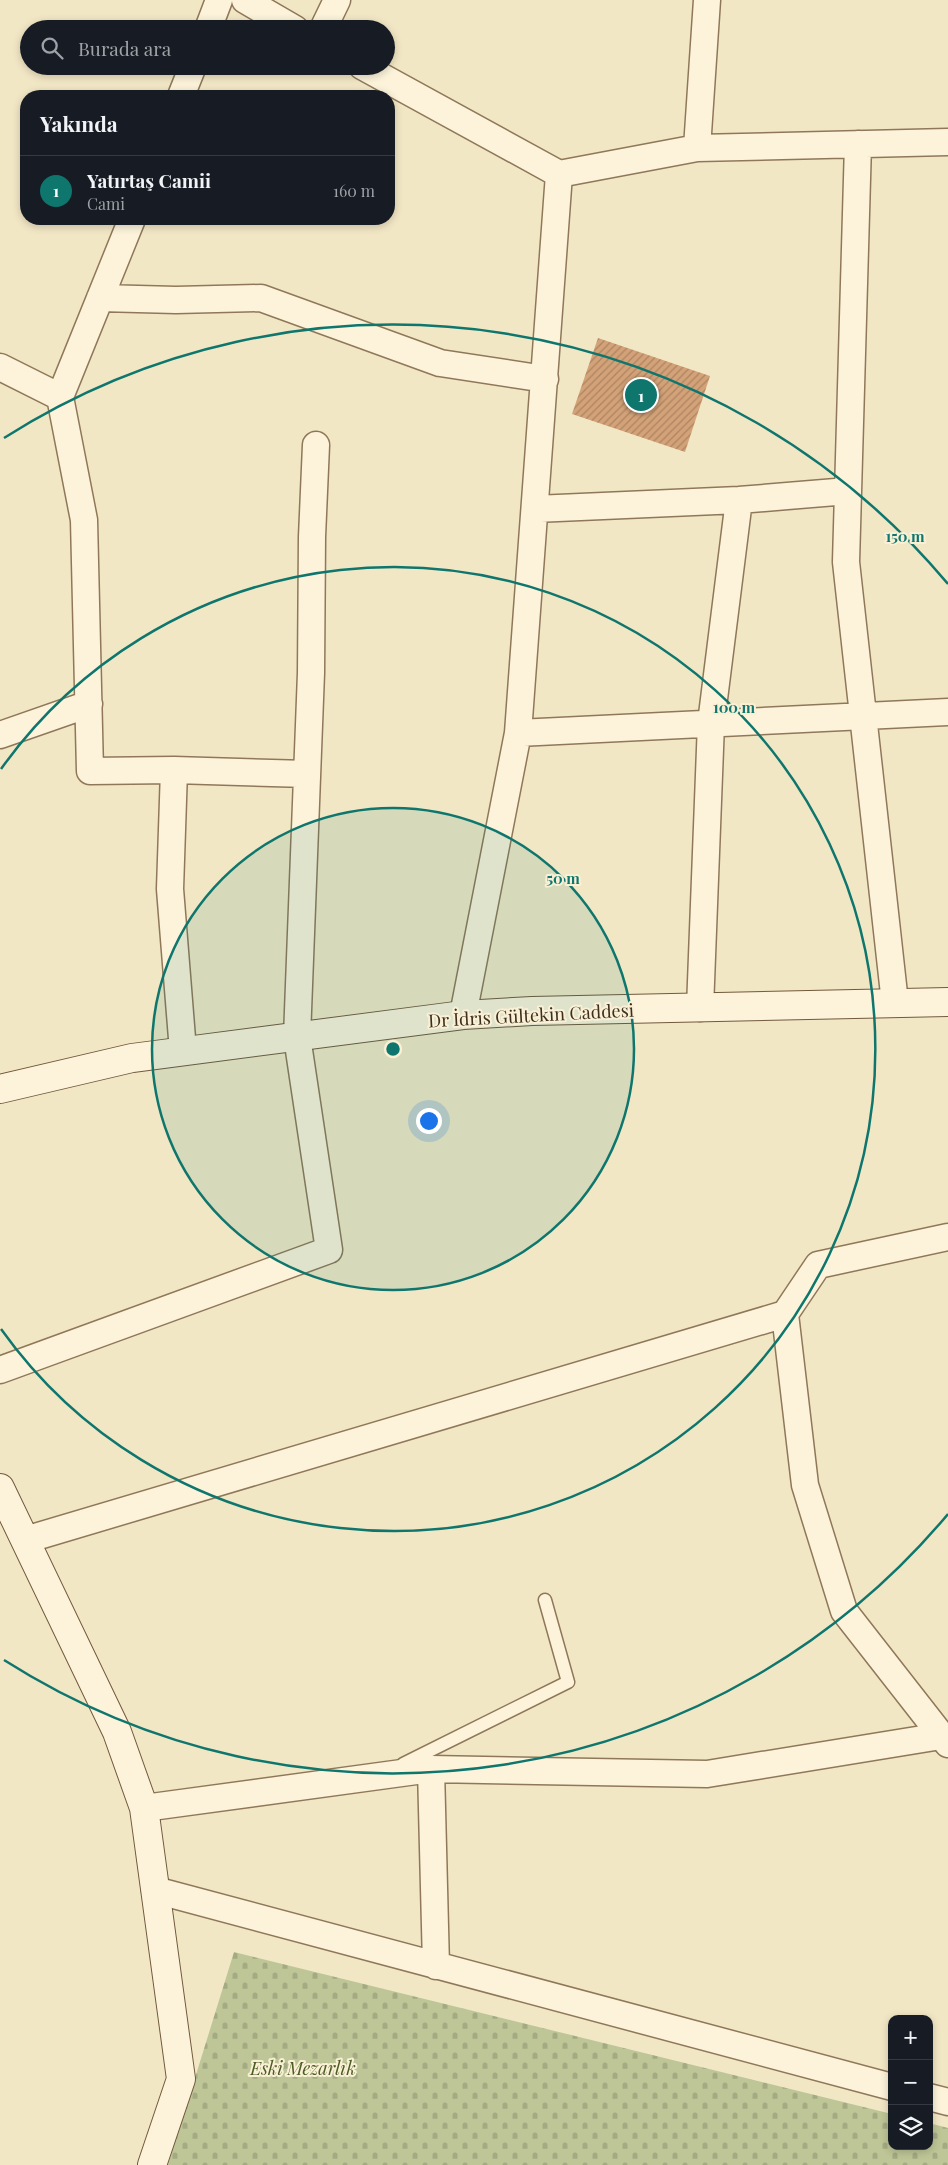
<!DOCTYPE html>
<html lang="tr">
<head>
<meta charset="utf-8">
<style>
	:root { --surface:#171b24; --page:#20242c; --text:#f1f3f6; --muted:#9ea1a6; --line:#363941; --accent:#0f766e }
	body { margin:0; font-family:"Playfair Display",serif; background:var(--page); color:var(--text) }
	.controls { position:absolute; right:15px; bottom:15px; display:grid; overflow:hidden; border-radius:10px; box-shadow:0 2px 8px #0003 }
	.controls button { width:45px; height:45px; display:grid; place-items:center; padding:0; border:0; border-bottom:1px solid var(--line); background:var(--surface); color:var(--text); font:25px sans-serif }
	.you { position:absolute; left:428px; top:1120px; width:18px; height:18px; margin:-12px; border:4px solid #fff; border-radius:50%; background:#1a73e8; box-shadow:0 0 0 8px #1a73e833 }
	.badge { display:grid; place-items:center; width:32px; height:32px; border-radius:50%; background:var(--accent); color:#fff; font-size:16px; font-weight:700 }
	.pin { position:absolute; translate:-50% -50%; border:2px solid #fff; box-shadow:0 1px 5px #0006 }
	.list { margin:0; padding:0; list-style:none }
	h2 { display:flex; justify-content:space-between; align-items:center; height:65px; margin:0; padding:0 20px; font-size:21px }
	h2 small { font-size:16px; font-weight:400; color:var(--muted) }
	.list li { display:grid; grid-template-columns:32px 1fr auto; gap:15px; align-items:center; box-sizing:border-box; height:70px; padding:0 20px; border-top:1px solid var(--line) }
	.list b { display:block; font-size:19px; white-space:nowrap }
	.list p { margin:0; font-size:16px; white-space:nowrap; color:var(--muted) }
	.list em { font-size:16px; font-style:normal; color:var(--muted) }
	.icon { flex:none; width:28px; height:28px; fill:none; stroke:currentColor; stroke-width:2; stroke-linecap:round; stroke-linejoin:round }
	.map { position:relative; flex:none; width:948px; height:2165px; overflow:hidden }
	.search { position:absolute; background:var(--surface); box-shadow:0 2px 8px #0003; left:20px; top:20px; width:375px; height:55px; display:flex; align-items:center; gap:12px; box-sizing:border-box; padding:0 18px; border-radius:28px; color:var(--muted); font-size:19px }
	.panel { position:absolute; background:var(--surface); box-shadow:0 2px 8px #0003; left:20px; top:90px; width:375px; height:135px; border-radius:20px }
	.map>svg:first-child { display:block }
	.cemetery { fill:url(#cemetery-stones) }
	.building { fill:url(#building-hatch) }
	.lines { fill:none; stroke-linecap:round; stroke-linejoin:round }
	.lane-casing { stroke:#8f7859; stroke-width:15 }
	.street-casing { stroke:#8f7859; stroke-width:29 }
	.secondary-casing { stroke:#71593c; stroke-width:30 }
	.lane { stroke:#fcf3da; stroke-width:12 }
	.street { stroke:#fcf3da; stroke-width:26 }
	.secondary { stroke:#fcf3da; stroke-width:28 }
	.ring { fill:none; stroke:#0f766e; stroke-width:2.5 }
	.labels { text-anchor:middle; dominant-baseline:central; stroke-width:4; stroke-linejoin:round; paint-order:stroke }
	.street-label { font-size:18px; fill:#3e2f1e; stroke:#f9f0d6 }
	.park-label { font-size:18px; font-style:italic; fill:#4c5d23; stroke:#f9f0d6 }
	.centre { fill:#0f766e; stroke:#f9f0d6; stroke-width:2.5 }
	.ring-label { font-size:15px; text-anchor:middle; font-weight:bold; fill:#0f766e; stroke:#f9f0d6; stroke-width:4; stroke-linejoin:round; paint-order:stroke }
</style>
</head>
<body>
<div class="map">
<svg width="948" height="2165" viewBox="0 0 948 2165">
	<defs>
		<pattern id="cemetery-stones" width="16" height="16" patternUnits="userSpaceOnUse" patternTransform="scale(1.25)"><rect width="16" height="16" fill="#bec697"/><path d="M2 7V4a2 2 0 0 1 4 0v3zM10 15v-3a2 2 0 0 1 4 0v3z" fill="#a4aa82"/></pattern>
		<pattern id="building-hatch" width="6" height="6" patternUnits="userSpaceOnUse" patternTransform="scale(1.25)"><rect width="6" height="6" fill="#d3a278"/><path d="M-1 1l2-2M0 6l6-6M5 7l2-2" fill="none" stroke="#ad8462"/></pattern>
	</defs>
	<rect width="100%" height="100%" fill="#f2e7c5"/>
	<path class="cemetery" d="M234,1952L892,2114V2146H929V2123L948,2128V2165H168Z"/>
	<path class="building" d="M598,338L710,376L685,452L572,414Z"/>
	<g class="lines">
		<g class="lane-casing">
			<path id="lane" d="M403,1764L568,1682L545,1600"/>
		</g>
		<g class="street-casing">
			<path id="street" d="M245,0L295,29
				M208,29L219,0
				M323,29L337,0
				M362,66L559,174L697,148L948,142
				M181,96L193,66
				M858,144L846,562L895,1003
				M697,148L707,0
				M100,298L176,300L261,298L440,363L545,379
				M0,367L60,397L84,520L90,771L174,770L170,889L183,1051
				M60,397L132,219
				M535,509L739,500L848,491
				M518,733L948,712
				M0,735L89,704
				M174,770L307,774
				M700,1008L711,723L739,500
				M463,1015L518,733L559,174
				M785,1314L818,1265L948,1237
				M0,1370L329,1250L297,1037L311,673L312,537L316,445
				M25,1540L785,1314L805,1485L844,1611L948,1744
				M431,1769L436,1966
				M144,1808L431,1769L707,1774L941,1736
				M155,1890L892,2087
				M929,2097L948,2102"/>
		</g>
		<g class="secondary-casing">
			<path id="secondary" d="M0,1089L132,1058L463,1015L532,1011L948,1002
				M0,1488L117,1732L144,1808L181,2079L152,2165"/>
		</g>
		<use href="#lane" class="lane"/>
		<use href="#street" class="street"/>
		<use href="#secondary" class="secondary"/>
	</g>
	<circle cx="393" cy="1049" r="241" fill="#0f766e" fill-opacity=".12"/>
	<g class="ring">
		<circle cx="393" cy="1049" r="241"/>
		<path d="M1 769A482 482 0 1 1 1 1329"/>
		<path d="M948 1514A724 724 0 0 1 4 1660M4 438A724 724 0 0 1 948 584"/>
	</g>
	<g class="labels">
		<g class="street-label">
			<text transform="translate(531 1015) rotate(-3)">Dr İdris Gültekin Caddesi</text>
		</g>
		<g class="park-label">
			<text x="303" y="2068">Eski Mezarlık</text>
		</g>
	</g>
	<circle cx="393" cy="1049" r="8" class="centre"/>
	<g class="ring-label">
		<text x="905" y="542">150 m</text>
		<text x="734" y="713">100 m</text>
		<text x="563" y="884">50 m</text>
	</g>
</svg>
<div class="controls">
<button>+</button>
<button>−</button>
<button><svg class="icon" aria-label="layers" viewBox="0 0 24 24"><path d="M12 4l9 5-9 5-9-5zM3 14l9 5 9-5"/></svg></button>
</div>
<div class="you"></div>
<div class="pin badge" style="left:641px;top:395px">1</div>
<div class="search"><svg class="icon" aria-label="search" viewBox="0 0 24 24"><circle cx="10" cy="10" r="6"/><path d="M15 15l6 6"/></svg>Burada ara</div>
<section class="panel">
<h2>Yakında<small></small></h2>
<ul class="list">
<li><span class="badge">1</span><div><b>Yatırtaş Camii</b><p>Cami</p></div><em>160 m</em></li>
</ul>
</section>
</div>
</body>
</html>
